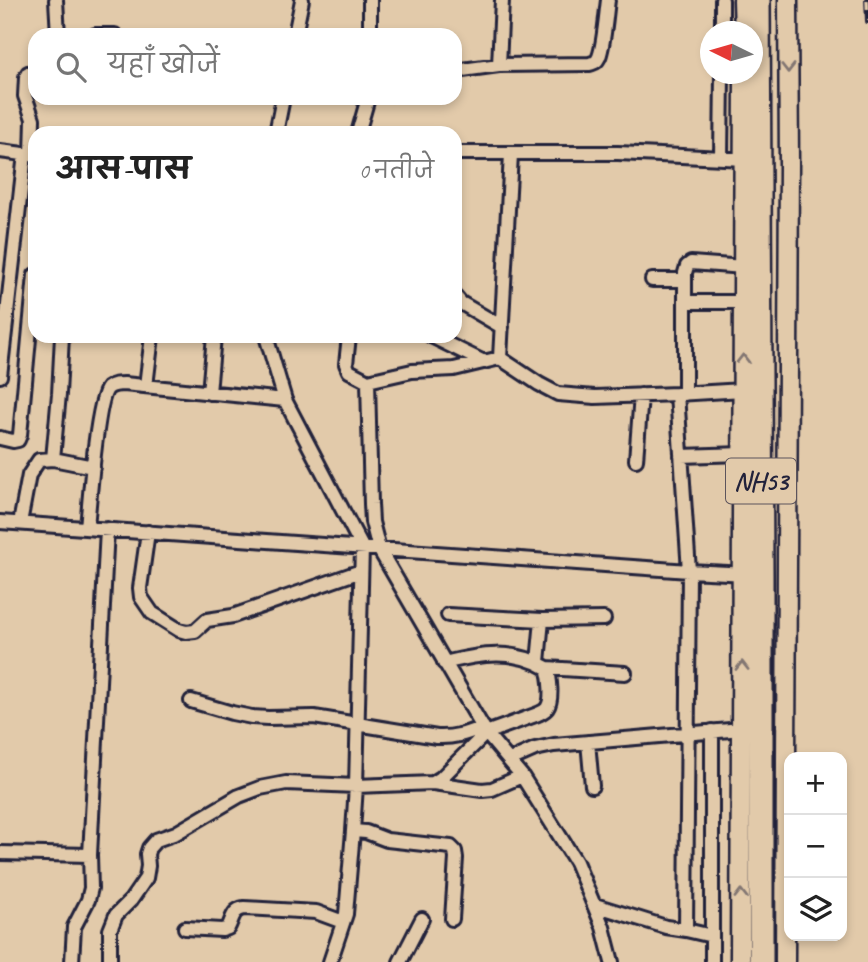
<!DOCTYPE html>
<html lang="hi">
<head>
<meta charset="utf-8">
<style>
	:root { --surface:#fff; --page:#f6f6f6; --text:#222; --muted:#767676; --line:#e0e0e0 }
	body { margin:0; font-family:Caveat,"Playpen Sans Deva",sans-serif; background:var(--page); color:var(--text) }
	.controls { position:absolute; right:21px; bottom:21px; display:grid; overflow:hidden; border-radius:14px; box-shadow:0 4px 10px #0003 }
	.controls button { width:63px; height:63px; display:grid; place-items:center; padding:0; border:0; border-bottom:2px solid var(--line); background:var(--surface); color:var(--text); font:35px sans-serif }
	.compass { position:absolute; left:700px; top:21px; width:63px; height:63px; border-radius:50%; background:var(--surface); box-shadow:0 4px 10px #0003; rotate:275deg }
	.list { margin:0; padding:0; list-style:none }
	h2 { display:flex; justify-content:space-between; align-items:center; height:91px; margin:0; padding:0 28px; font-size:30px }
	h2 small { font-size:23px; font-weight:400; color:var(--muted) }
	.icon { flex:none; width:38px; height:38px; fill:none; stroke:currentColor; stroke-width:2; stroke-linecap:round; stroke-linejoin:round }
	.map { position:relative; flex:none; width:868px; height:962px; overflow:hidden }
	.search { position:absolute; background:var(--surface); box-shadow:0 4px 10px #0003; left:28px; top:28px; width:434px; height:77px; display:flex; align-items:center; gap:18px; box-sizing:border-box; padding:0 24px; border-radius:21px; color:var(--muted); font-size:26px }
	.panel { position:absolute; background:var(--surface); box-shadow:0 4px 10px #0003; left:28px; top:126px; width:434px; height:217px; border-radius:21px }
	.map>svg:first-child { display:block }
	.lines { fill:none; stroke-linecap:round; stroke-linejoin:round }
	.street-casing { stroke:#22223b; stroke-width:18 }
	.secondary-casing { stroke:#22223b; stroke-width:23 }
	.highway-casing { stroke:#22223b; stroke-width:28 }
	.street { stroke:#e2caaa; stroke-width:12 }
	.secondary { stroke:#e2caaa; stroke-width:18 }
	.highway { stroke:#e2caaa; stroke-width:23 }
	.rail-casing { stroke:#22223b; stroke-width:6 }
	.rail { stroke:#e2caaa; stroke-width:3.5; stroke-dasharray:10; stroke-linecap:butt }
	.oneway { stroke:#827672 }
	.labels { text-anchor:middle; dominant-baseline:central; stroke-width:6; stroke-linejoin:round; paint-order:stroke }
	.shield { fill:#e2caaa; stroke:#5c545c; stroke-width:2 }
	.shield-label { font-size:26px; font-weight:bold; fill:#22223b }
</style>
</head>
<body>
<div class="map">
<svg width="868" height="962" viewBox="0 0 868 962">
	<rect width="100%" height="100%" fill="#e2caaa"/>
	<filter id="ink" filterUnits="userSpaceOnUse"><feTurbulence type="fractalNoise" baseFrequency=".0143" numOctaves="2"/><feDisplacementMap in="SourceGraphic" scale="14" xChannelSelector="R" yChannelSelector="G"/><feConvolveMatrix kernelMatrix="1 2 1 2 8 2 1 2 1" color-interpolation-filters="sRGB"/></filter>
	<g filter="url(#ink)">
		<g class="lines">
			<g class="street-casing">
				<path id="street" d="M56,0L58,35
					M370,0V35
					M722,32V0
					M95,35H115
					M295,35L302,0
					M499,65L502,0
					M455,71L499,65L590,64C595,62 596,63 599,57C604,44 606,15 608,0
					M276,133L283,98
					M358,133L368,98
					M0,151L31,155
					M455,153H618L745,159
					M32,155L33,119L25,96L26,77L28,73L35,71
					M721,158L722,74
					M652,280H685
					M455,296L461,303L502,327
					M685,302H744
					M266,336L285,400L362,547L356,786L353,831L346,914L330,962
					M349,336L346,364L349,371L368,381L371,504L372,522L379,549L486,733L522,776L576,862L603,927L612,962
					M431,336L484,362
					M500,358L511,154
					M0,376L25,154
					M368,381L412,371L454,369L500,358L539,384L558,394L595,397L677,394L743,390
					M146,386L152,336
					M209,393L214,336
					M685,394V273L687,266L691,263L744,267
					M0,438L13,441L18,440L20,435L35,275
					M681,456L743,454
					M53,459L93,467
					M636,460L641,395
					M0,522L689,571L747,574
					M20,523L29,475L39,460L53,459L59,394L62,336
					M87,528C89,506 97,399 108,388C113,384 118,384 124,384L285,400
					M148,532L140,588L141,597L152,613L179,630L186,632L195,631L207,620L233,616L361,571
					M448,615L542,620L604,619
					M538,662L542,620
					M547,668L625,673
					M191,701L232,713L252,717L268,718L314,717L437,737C455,738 467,733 483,727
					M588,742L592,786
					M510,760L535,749L554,745L742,729
					M433,783L482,790L492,789L522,776
					M353,831L366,832L387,840L451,847L455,851L456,858L452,919
					M0,853L90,855
					M595,905L666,927L686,930L689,571L677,394
					M185,928L222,930L228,928C233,919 232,910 244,908L316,912L343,922
					M686,930L712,936
					M72,962L74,927L88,900L91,888L90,855L107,529
					M110,962V930L116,915L131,900L146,878L148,866L147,854L149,848L156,840L176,833L239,796L260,788L286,783L356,786L433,783L441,778L486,733L538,714C542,712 545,711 547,708C553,700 550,677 547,668C514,648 480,654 444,663
					M400,962L422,919
					M712,962V731"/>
			</g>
			<g class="secondary-casing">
				<path id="secondary" d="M743,0L744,32
					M740,962L744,74
					M785,962L789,164L788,0"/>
			</g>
			<g class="highway-casing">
				<path id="highway" d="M758,0L761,574V962"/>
			</g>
			<use href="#street" class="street"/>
			<use href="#secondary" class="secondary"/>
			<use href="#highway" class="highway"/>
			<g class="rail-casing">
				<path id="rail" d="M867,0L868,21"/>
			</g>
			<use href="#rail" class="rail"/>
		</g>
		<defs><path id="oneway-chevron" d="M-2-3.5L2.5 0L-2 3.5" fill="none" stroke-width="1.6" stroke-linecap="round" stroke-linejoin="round" transform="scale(1.75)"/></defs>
		<g class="oneway">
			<use href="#oneway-chevron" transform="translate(788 68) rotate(90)"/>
			<use href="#oneway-chevron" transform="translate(743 359) rotate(-90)"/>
			<use href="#oneway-chevron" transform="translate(742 666) rotate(-90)"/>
			<use href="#oneway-chevron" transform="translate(741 894) rotate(-90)"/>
		</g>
	</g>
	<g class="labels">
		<rect class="shield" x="726" y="458.5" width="70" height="45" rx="5"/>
		<g class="shield-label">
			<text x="761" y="481">NH53</text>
		</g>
	</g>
</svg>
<div class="controls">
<button>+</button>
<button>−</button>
<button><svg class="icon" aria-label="layers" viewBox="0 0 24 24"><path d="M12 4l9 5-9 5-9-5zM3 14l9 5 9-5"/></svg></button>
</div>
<svg class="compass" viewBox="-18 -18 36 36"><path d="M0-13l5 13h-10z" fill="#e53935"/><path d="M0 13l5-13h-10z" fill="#767676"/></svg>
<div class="search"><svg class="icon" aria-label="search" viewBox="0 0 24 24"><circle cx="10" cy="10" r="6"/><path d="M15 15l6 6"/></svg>यहाँ खोजें</div>
<section class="panel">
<h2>आस-पास<small>0 नतीजे</small></h2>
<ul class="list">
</ul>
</section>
</div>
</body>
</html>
